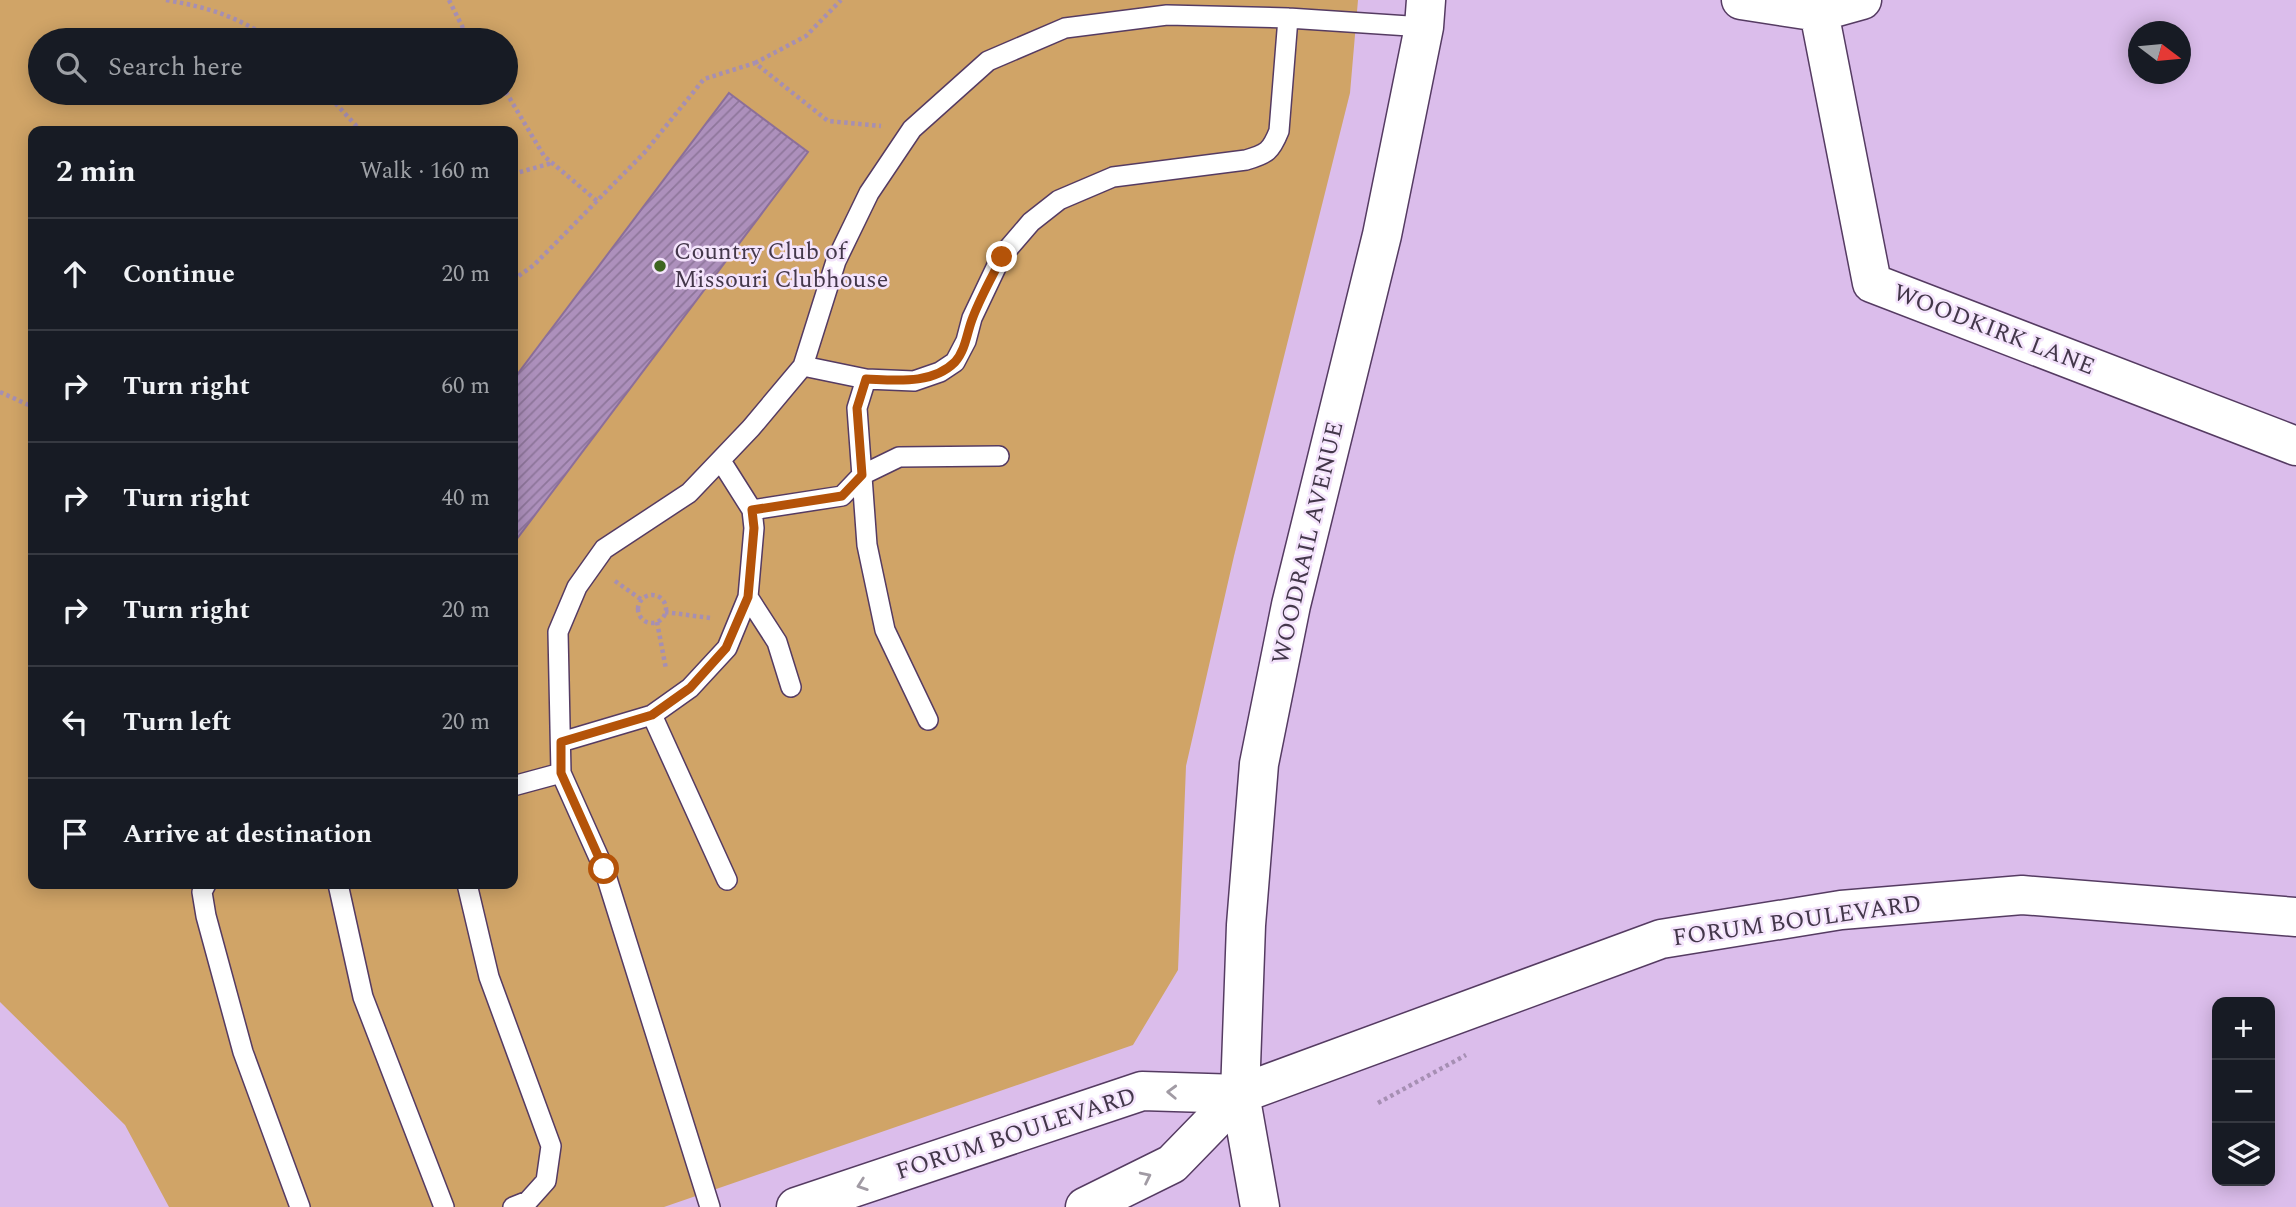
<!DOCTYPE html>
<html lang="en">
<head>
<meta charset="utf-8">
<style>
	:root { --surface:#171b24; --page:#20242c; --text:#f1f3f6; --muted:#9ea1a6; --line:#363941 }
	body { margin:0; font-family:Spectral,serif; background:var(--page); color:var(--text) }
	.controls { position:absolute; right:21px; bottom:21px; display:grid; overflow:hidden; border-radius:14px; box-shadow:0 4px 18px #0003 }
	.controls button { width:63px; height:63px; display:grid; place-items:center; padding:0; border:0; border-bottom:2px solid var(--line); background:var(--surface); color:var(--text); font:35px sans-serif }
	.compass { position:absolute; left:2128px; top:21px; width:63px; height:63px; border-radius:50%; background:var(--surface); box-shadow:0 4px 18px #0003; rotate:106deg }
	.stop { position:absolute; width:21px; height:21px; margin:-16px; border:5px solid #b45309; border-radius:50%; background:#fff }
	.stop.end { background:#b45309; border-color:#fff; box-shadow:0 2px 7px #0008 }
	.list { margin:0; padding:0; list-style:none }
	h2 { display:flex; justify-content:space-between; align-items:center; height:91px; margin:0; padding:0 28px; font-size:30px }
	h2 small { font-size:23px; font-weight:400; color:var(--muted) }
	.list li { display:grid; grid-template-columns:46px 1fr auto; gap:21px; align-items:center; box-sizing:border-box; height:112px; padding:0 28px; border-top:2px solid var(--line) }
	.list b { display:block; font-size:26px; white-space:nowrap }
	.list em { font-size:23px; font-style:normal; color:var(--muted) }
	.icon { flex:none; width:38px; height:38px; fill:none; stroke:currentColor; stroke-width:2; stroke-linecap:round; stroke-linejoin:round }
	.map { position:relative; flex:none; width:2296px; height:1207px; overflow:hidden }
	.search { position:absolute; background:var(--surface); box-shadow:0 4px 18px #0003; left:28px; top:28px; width:490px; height:77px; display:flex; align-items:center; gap:18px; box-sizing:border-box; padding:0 24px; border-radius:38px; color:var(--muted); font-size:26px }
	.panel { position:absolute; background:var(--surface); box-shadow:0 4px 18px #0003; left:28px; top:126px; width:490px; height:763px; border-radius:14px }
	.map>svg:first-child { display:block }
	.grass { fill:#d0a467; fill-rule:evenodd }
	.building { fill:url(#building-hatch); stroke:#8c6f99; stroke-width:2 }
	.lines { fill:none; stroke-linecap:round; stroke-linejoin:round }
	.lane-casing { stroke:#553b62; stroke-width:22 }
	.street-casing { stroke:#553b62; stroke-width:41 }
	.secondary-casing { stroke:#553b62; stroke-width:41 }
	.path { stroke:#a68fb3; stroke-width:4.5; stroke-dasharray:3.5 3.5; stroke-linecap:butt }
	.lane { stroke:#fff; stroke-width:19 }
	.street { stroke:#fff; stroke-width:38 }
	.secondary { stroke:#fff; stroke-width:38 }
	.oneway { stroke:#a19ba4 }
	.route { stroke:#b45309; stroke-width:9 }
	.poi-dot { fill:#3d6520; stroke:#f4e4fc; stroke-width:2.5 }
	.labels { text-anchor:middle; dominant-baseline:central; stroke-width:5; stroke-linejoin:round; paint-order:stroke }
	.poi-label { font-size:24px; fill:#43374a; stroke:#f4e4fc; text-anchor:start }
	.street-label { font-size:24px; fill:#43374a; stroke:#f4e4fc }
</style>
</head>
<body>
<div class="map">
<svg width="2296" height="1207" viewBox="0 0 2296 1207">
	<defs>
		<pattern id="building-hatch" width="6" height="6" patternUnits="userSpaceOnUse" patternTransform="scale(1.75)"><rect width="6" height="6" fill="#ad90bc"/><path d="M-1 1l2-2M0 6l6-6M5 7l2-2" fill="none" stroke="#8e769b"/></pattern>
	</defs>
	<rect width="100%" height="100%" fill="#dbbdeb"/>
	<path class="grass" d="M0,0H1358L1350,93L1234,556L1186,766L1178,970L1133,1045L664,1207H169L125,1125L0,1002ZM40,40H506V93H40ZM33,131H513V884H33Z"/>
	<path class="building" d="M729,93L808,152L513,544V380Z"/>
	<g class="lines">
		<g class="lane-casing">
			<path id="lane" d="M803,366L866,379L914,381L940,372L955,362L966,341L972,318L1001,257L1031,222L1059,200L1113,177L1246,160C1267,154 1271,151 1279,131L1288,18
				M866,379L857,408L867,545L885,630L928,720
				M752,510L842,496L862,475L899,457L999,456
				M748,597L777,642L791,687
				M652,715L727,880
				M561,742L652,715L690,688L727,648L748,597L754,528L752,510L721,461
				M513,786L561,773
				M206,884L202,892L206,916L243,1052L300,1207
				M338,884L363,997L444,1207
				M467,884L489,977L551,1146L546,1181L528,1201L513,1207
				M710,1207L604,869L561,773L558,632L577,587L604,549L689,493L751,428L803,366L836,261L869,193L912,129L988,61L1065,28L1167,15L1288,18L1424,27"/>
		</g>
		<g class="street-casing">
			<path id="street" d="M1741,0L1819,12L1862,0
				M1819,12L1872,283L2296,446
				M1260,1207L1240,1094L1246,925L1259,764L1291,605L1382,235L1424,27L1426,0"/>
		</g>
		<g class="secondary-casing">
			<path id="secondary" d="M796,1207L1142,1091L1240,1094L1661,939L1841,910L2022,895L2296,917
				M1085,1207L1172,1164L1240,1094"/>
		</g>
		<path class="path" d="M166,0C211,8 235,16 273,40
			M449,0L469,40
			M755,63L806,36L841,0
			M506,92L544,156L597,201
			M326,93L361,131
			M513,174L552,163
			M513,280L534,265L645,152L704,79L755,63L828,121L881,126
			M0,392L33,407
			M615,581L642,600
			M638 609a14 14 0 1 1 28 0a14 14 0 1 1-28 0Z
			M665,612L710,618
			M657,622L666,669
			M31,868L33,865
			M1378,1103L1466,1055"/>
		<use href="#lane" class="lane"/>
		<use href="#street" class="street"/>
		<use href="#secondary" class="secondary"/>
	</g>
	<defs><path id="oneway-chevron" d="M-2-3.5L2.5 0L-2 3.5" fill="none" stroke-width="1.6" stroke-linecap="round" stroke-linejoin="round" transform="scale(1.75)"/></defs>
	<g class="oneway">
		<use href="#oneway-chevron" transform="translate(1172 1092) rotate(-178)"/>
		<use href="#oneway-chevron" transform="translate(1146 1177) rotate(-26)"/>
		<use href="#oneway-chevron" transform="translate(862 1185) rotate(161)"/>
	</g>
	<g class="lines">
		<path class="route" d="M604,869L561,773V742L652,715L690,688L726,648L748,597L754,528L752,510L842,496L862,475L857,408L866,379C895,380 932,385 955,362C966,350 967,331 973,317C981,296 992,277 1002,257"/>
	</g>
	<circle class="poi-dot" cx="660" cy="266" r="7"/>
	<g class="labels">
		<g class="poi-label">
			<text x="674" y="252">Country Club of<tspan x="674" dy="28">Missouri Clubhouse</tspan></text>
		</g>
		<g class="street-label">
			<text transform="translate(1994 330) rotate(21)">WOODKIRK LANE</text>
			<text transform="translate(1308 543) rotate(-77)">WOODRAIL AVENUE</text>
			<text transform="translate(1797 921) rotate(-8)">FORUM BOULEVARD</text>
			<text transform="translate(1016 1134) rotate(-18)">FORUM BOULEVARD</text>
		</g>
	</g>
</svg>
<div class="controls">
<button>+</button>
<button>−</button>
<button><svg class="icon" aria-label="layers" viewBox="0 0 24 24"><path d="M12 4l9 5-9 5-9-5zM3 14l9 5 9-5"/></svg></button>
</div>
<svg class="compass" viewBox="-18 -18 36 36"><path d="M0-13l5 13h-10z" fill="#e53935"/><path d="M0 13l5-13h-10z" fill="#9ea1a6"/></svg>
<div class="stop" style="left:604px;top:869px"></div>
<div class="stop end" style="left:1002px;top:257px"></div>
<div class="search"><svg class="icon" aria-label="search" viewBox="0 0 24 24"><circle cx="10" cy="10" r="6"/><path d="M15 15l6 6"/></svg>Search here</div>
<section class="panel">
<h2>2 min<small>Walk · 160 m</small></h2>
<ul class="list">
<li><svg class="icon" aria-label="ahead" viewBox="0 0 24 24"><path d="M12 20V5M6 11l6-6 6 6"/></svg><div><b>Continue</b></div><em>20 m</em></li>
<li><svg class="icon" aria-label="right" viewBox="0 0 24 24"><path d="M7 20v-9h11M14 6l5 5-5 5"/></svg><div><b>Turn right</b></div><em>60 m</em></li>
<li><svg class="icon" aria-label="right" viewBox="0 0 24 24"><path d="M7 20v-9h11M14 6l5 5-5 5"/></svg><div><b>Turn right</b></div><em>40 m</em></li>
<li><svg class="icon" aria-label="right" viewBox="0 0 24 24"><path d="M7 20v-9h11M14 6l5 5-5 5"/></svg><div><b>Turn right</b></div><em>20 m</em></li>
<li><svg class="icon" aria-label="left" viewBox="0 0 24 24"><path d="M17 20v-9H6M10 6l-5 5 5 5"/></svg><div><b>Turn left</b></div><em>20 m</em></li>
<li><svg class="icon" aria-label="arrive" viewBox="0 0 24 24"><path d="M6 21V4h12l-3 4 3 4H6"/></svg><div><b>Arrive at destination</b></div></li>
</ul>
</section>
</div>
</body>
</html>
